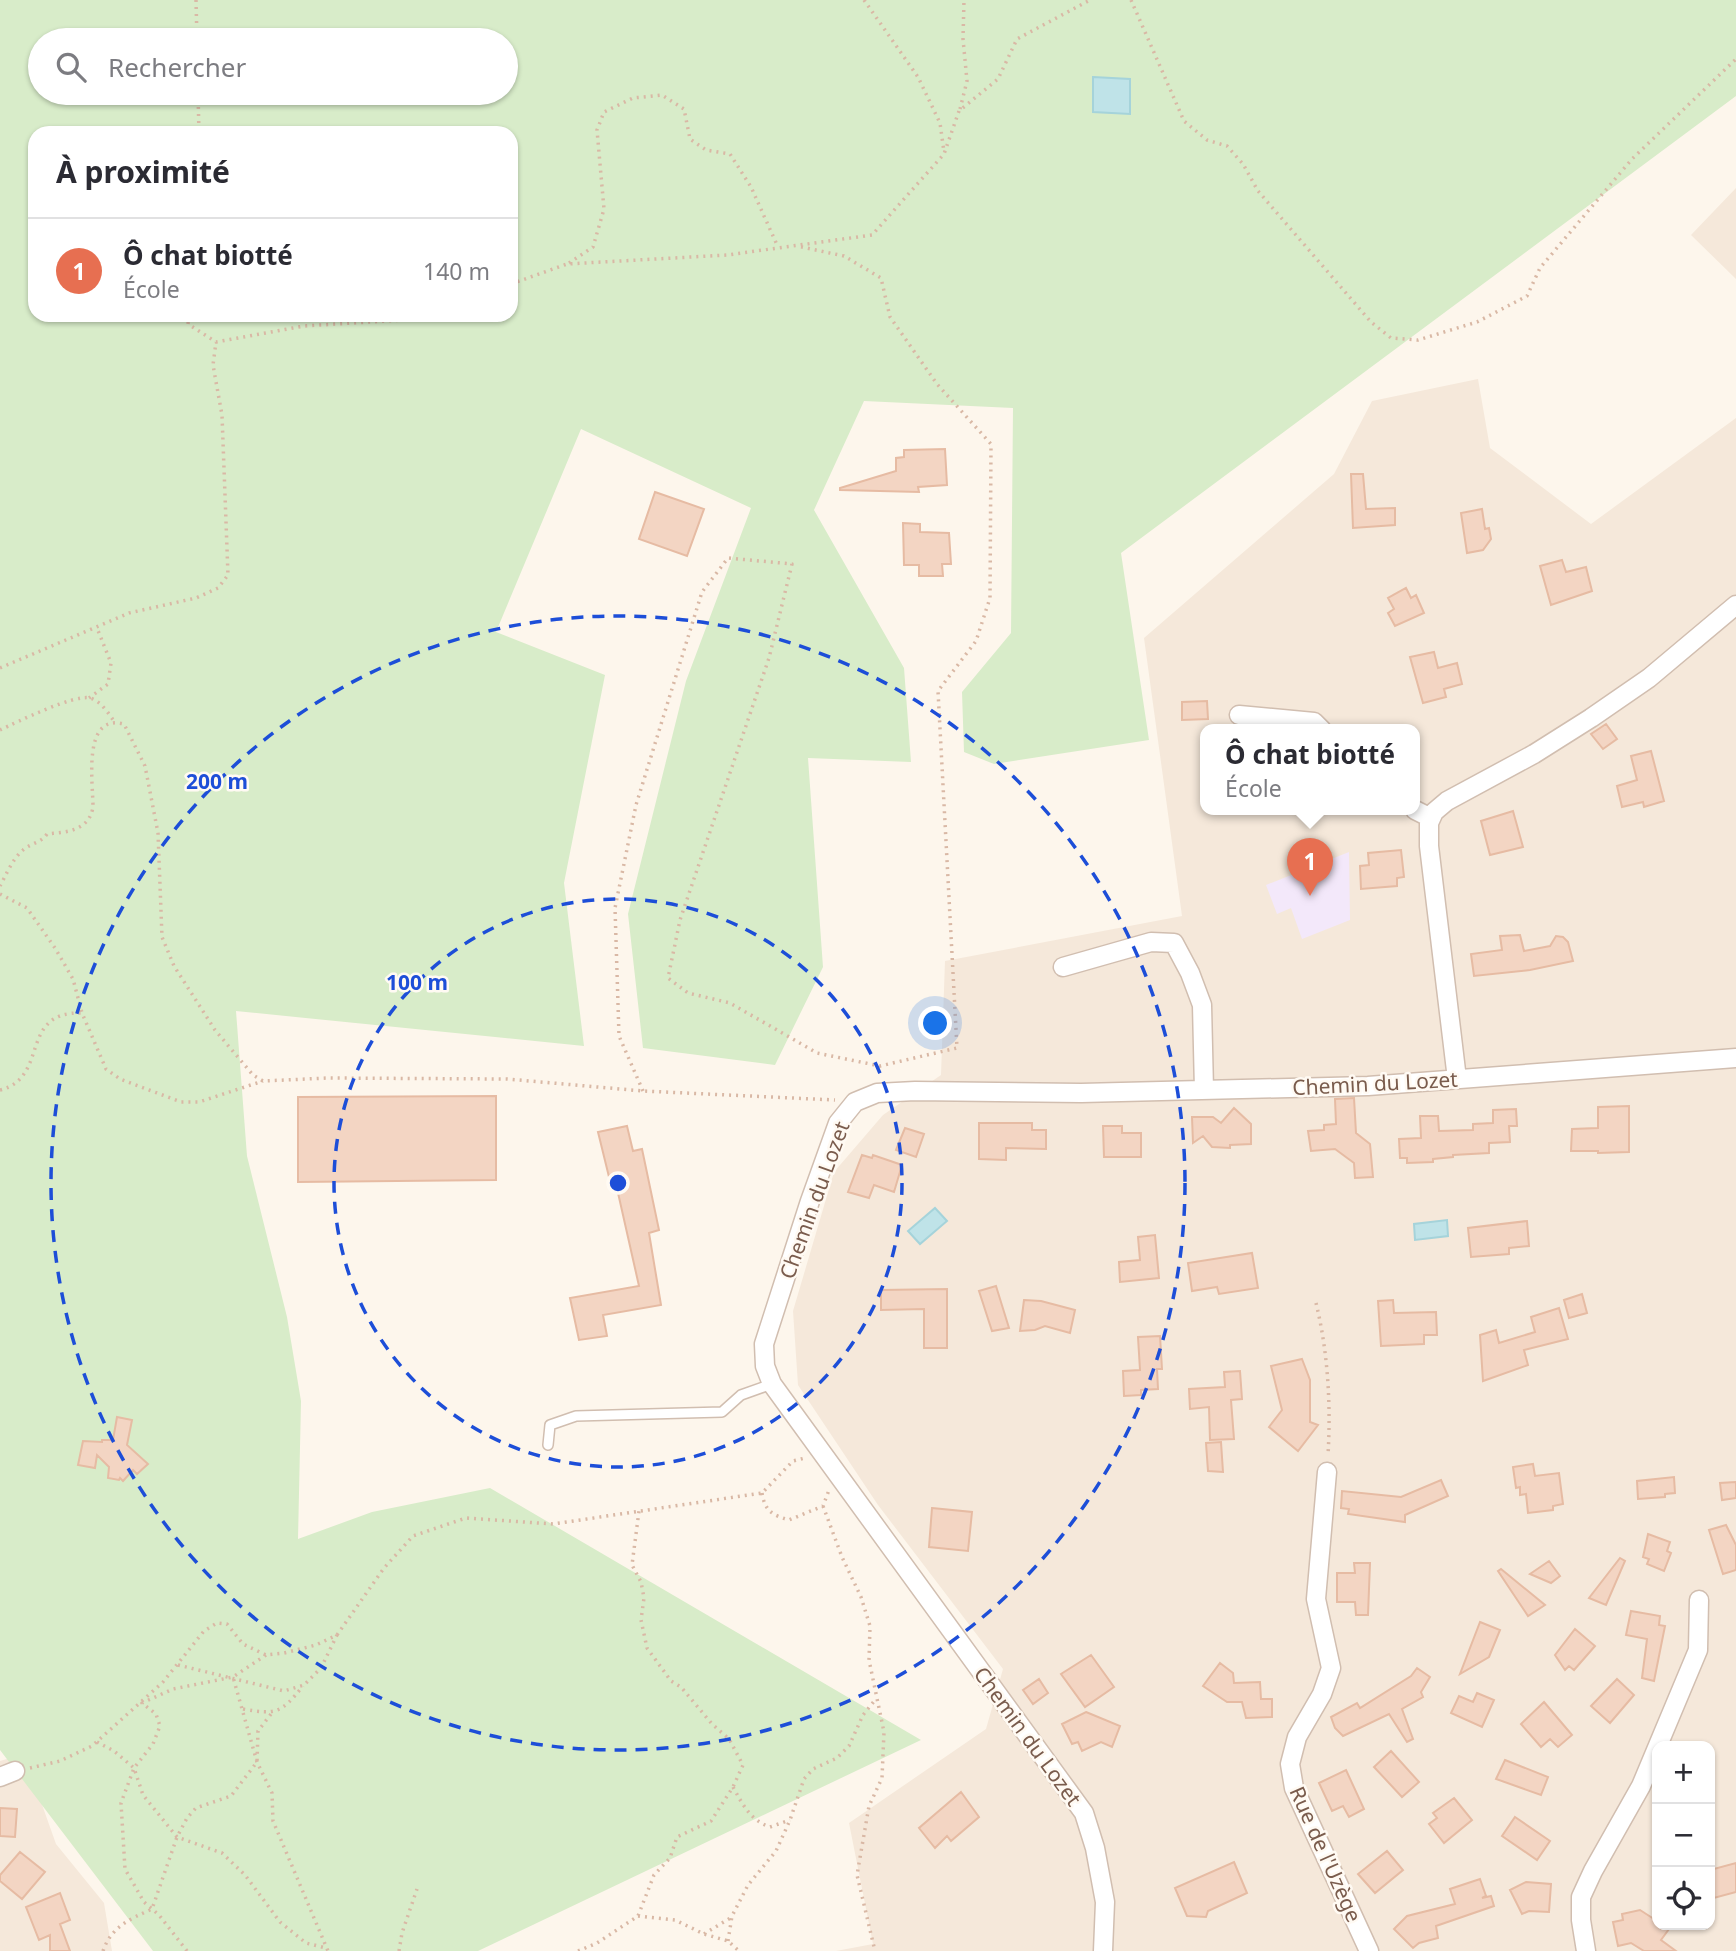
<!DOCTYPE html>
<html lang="fr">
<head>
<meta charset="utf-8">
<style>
	:root { --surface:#fff; --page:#f2f2f3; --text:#2b2b33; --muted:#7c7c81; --line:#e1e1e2; --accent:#e76f51 }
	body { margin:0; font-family:"Noto Sans",sans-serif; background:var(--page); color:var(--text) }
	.controls { position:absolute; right:21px; bottom:21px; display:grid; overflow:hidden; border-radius:14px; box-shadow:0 2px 5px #0004 }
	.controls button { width:63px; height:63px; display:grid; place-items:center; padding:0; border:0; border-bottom:2px solid var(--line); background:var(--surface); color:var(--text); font:35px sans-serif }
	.you { position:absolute; left:936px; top:1024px; width:24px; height:24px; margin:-18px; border:5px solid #fff; border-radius:50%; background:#1a73e8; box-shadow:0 0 0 10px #1a73e833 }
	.badge { display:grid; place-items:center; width:46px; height:46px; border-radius:50%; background:var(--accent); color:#fff; font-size:23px; font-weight:700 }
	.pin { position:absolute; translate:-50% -58px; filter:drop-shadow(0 2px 4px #0008) }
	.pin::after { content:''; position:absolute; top:37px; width:24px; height:21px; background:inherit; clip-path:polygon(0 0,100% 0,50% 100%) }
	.popup { position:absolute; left:1200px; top:724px; width:220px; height:91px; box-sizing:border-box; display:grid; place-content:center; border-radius:14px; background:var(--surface); filter:drop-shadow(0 2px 5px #0005); font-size:23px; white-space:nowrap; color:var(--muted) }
	.popup b { font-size:26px; color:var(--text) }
	.popup::after { content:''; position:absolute; left:50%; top:100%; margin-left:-14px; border:14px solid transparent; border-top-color:var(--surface) }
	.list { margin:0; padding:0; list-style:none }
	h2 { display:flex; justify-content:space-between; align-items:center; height:91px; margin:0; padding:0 28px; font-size:30px }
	h2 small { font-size:23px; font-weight:400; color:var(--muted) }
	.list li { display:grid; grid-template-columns:46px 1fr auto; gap:21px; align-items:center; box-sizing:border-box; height:105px; padding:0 28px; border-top:2px solid var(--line) }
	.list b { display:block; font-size:26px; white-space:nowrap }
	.list p { margin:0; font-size:23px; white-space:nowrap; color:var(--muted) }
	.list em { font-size:23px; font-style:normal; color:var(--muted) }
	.icon { flex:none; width:38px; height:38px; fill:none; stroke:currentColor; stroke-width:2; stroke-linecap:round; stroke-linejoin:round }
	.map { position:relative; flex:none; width:1736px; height:1951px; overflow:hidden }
	.search { position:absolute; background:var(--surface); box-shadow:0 2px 5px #0004; left:28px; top:28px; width:490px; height:77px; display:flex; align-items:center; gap:18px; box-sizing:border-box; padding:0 24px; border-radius:38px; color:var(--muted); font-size:26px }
	.panel { position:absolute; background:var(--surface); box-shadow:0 2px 5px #0004; left:28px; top:126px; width:490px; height:196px; border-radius:21px }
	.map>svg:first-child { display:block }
	.residential { fill:#f5e8da; fill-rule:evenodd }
	.education { fill:#f3e8fa }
	.green { fill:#d8ecc9; fill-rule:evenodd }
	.water { fill:#bfe3e8; stroke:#a5d3da; stroke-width:2 }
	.building { fill:#f3d5c3; stroke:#e6bba3; stroke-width:2 }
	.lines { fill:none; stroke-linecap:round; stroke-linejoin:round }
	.lane-casing { stroke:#d1beb0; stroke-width:12 }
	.street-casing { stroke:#d1beb0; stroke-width:21 }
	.path { stroke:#d9b8a5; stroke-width:3.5; stroke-dasharray:2 5; stroke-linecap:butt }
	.lane { stroke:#fff; stroke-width:9 }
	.street { stroke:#fff; stroke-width:18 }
	.ring { fill:none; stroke:#1d4ed8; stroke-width:3.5; stroke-dasharray:12 9 }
	.labels { text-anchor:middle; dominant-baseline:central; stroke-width:5; stroke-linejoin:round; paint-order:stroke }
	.street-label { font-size:21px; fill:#7a5c4d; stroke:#fffaf3 }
	.centre { fill:#1d4ed8; stroke:#fffaf3; stroke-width:3.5 }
	.ring-label { font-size:21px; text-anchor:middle; font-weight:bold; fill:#1d4ed8; stroke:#fffaf3; stroke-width:5; stroke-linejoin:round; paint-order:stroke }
</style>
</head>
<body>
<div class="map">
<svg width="1736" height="1951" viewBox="0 0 1736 1951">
	<rect width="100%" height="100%" fill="#fdf6ec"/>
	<path class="residential" d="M1736,188V279L1691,235Z
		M1478,379L1490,448L1591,524L1736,418V1951H836L873,1944L849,1823L986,1729L1003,1669L878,1505L798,1385L793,1311L834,1172L883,1115L941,1075L945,961L1182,916L1144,638L1334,474L1372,401ZM1205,730H1415V810H1205ZM1657,1746H1710V1925H1657Z
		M24,1754L56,1844L104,1903L112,1951H0V1761Z"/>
	<path class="education" d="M1349,852L1350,920L1302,939L1291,908L1277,914L1266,885Z"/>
	<path class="green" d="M0,0H1736V96L1121,553L1149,740L994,764L964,752L962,692L1011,633L1013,408L864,401L814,510L904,668L911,762L808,758L823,967L775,1065L643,1048L628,914L686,681L751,508L581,429L496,632L605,675L564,883L584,1046L236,1011L247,1156L287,1317L301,1401L298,1539L372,1512L490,1488L921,1740L478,1951H153L0,1750ZM40,40H506V93H40ZM35,133H511V315H35Z"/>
	<path class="water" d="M1093,77L1130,79V114L1093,112Z
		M935,1208L947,1221L920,1244L908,1231Z
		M1447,1220L1448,1236L1415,1240L1414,1224Z"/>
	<path class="building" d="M945,449L947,485L918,487L919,492L840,490V488L896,471V458L904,457V450Z
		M1351,474H1363L1366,509L1395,508V525L1353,528Z
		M655,492L704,509L687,556L639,539Z
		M1482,509L1485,529L1489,528L1491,539L1483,550L1467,553L1461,513Z
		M903,523L920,524V532L949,533L951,564H942L943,576H919V565H904Z
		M1562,560L1566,572L1586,567L1592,591L1551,605L1540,566Z
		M1406,588L1411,598L1416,595L1424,613L1395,626L1388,613L1394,609L1388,598Z
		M1434,652L1438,668L1457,663L1462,684L1444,689L1446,697L1423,703L1410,657Z
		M1207,701L1208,719L1182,720V702Z
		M1606,724L1617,739L1603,749L1591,734Z
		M1651,751L1664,801L1644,807L1643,802L1622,807L1617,786L1637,780L1631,756Z
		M1513,811L1523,847L1490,855L1481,821Z
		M1401,850L1404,877L1397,878V886L1361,889L1360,866L1369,865L1368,853Z
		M1520,935L1524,951L1550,946L1556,936L1563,937L1568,942L1573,961L1530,970L1474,976L1471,954L1502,950L1500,936Z
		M496,1096V1180L298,1182V1097Z
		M1354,1098L1356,1133L1370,1144L1373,1177L1355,1178L1354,1163L1335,1149L1311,1151L1308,1131L1324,1130V1125L1336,1124L1335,1099Z
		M1629,1106V1152L1598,1153V1151H1571L1572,1129L1598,1128V1107Z
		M1234,1108L1251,1124V1144L1230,1145V1148L1212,1147L1203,1136L1193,1143L1192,1117H1213L1221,1123Z
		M1516,1109L1517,1126H1509L1510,1142L1489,1143V1153L1453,1155V1157L1433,1159V1162L1407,1163V1158H1400L1399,1139L1421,1138L1420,1116H1438L1439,1131L1473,1130V1124L1493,1123V1110Z
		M979,1123H1032V1130H1046V1149L1006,1148V1160L979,1159Z
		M627,1126L633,1151L642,1149L659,1230L649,1233L661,1305L603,1315L607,1336L579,1340L570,1298L639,1286L616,1184L611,1185L598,1132Z
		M1103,1126H1122V1133H1141V1157H1104Z
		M905,1128L924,1134L916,1157L896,1150Z
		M862,1155L872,1158L873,1155L902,1165L894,1192L874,1185L869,1198L848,1192Z
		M1527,1221L1529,1246L1509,1248V1254L1471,1257L1468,1228Z
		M1155,1235L1159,1278L1120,1282L1119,1262L1140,1260L1138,1237Z
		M1252,1253L1258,1288L1219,1294L1217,1287L1192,1291L1188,1263Z
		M996,1286L1009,1328L992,1331L979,1291Z
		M947,1289V1348H924V1309L881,1310V1290Z
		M1582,1294L1587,1313L1569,1318L1564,1300Z
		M1024,1300L1041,1301L1075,1310L1070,1333L1045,1326L1035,1330L1020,1331Z
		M1393,1300L1394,1313L1436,1312L1437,1335H1424V1344L1381,1346L1378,1301Z
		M1559,1308L1568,1339L1524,1350L1528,1365L1483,1381L1480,1335L1496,1330L1499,1343L1535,1332L1531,1317Z
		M1160,1336L1162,1369H1157L1158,1389L1141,1390V1395L1124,1396L1123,1371L1140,1370L1138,1337Z
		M1302,1359L1310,1380V1422L1318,1425L1298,1451L1269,1427L1282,1410L1271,1366Z
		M1240,1371L1242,1399L1231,1400L1234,1439L1210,1440L1209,1407L1190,1409L1189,1389L1225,1387L1224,1372Z
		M117,1417L132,1420L127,1445L148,1464L137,1474L133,1470L123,1481L120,1478L119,1480L108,1478L109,1467L97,1455L95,1468L78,1465L83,1441L102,1442V1440H113Z
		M1221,1442L1223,1472L1208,1471L1206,1443Z
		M1533,1464L1535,1476L1559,1473L1563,1504L1553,1506V1510L1528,1513L1526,1494L1520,1495V1487L1516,1488L1513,1467Z
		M1674,1477L1675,1493L1665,1494V1497L1638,1499L1637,1481Z
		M1441,1480L1448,1496L1405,1515V1522L1348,1514L1349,1509L1341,1508L1342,1491L1401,1497Z
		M1736,1482V1498L1722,1500L1720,1483Z
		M932,1508L972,1512L968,1551L929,1547Z
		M1726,1525L1736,1545V1570L1723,1574L1709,1530Z
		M1648,1534L1670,1542L1667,1551L1671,1553L1664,1571L1647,1564L1649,1559L1643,1557Z
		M1620,1558L1625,1561L1606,1605L1589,1598Z
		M1549,1561L1560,1576L1551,1583L1530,1574Z
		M1354,1563H1370L1368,1615H1356L1355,1602H1337V1573H1355Z
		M1501,1569L1545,1605L1528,1616L1498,1571Z
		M1631,1611L1660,1616L1659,1625L1665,1626L1654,1681L1642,1678L1647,1639L1626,1635Z
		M1480,1622L1500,1630L1489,1657L1460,1674Z
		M1575,1629L1595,1646L1574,1670L1569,1666L1565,1670L1555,1655Z
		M1091,1655L1114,1687L1085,1707L1061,1674Z
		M1220,1663L1233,1673L1234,1683L1260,1682L1261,1699H1272V1717L1246,1718L1242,1702H1227L1203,1686Z
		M1417,1668L1430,1677L1421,1692L1423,1697L1402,1709L1413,1739L1407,1742L1389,1714L1343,1736L1335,1728L1331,1717L1357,1703L1360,1708L1411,1676Z
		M1039,1679L1048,1693L1033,1704L1023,1690Z
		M1617,1679L1634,1695L1610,1723L1591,1706Z
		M1477,1693L1494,1700L1482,1727L1451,1713L1459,1696L1473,1702Z
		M1544,1702L1572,1735L1558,1747L1550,1739L1541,1747L1521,1724Z
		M1086,1712L1120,1726L1112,1747L1101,1742L1082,1751L1078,1742L1072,1744L1062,1724Z
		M1391,1751L1419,1782L1402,1797L1374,1767Z
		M1505,1760L1548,1777L1541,1795L1496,1779Z
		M1346,1770L1364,1809L1349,1817L1343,1806L1332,1811L1319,1783Z
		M961,1792L979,1817L951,1841L947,1836L935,1848L919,1828Z
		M1454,1798L1472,1820L1444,1843L1429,1824L1437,1818L1433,1813Z
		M0,1808L17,1809L15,1837L0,1836Z
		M1515,1817L1550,1841L1537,1860L1502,1836Z
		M1387,1851L1403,1870L1375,1893L1358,1874Z
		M20,1852L45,1872L22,1899L0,1881V1875Z
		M1234,1862L1247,1893L1208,1911L1206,1917L1187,1916L1175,1888Z
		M1736,1863V1892L1710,1899V1870Z
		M1480,1879L1486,1896L1482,1898L1491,1896L1494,1906L1436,1926L1438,1938L1419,1943L1413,1948L1394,1929L1407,1916L1455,1904L1450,1889Z
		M1526,1882L1551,1884L1549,1912L1529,1911L1522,1914L1510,1890Z
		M60,1893L70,1920L60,1924L70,1951H50V1935L39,1940L26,1907Z
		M1640,1910L1657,1921V1925L1669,1929L1661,1940L1676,1951H1644L1631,1943L1618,1946L1613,1922L1623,1920L1622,1914Z"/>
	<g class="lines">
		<g class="lane-casing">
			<path id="lane" d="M548,1445L550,1425L576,1416L722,1412L741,1395L772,1384"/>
		</g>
		<g class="street-casing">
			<path id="street" d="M1239,715L1314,722L1322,730
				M1415,810L1431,818
				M1063,967L1151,942L1174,943L1190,973L1202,1005L1204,1090
				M1457,1079L1429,846V823L1434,812L1447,801L1534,754L1591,718L1649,678L1736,605
				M1327,1472L1316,1599L1331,1668L1322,1694L1297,1737L1290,1764L1294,1788L1369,1951
				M0,1777L15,1771
				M1103,1951L1105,1902L1095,1848L1084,1813L772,1384L765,1366L764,1344L810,1201L838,1123L855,1102L877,1093L915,1091L1081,1093L1368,1086L1736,1058
				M1586,1951L1581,1920V1897L1593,1871L1641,1786L1698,1650L1699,1600"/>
		</g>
		<path class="path" d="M196,0L197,40
			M864,0L918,77L940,123L944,152
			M1131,0L1184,121L1207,140L1227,146L1243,164L1258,191L1371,322L1391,338L1418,340L1477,322L1527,296L1540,268L1632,159L1736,59
			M198,93L199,133
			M960,109L967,81L963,39L964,0
			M569,263L593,247L604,209L597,130L604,112L633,98L662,95L684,109L690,139L706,150L730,154L751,187L778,247
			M511,284L567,264L727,255L872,235L944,154L959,111L998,79L1017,39L1090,0
			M189,315L188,324L216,342L304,326L435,318L441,315
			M0,668L129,613L196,598L218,588L228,575L222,415L213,365L216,342
			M89,698L108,684L111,663L97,628
			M0,730C17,722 74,694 90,698C101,701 108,713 114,721
			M0,886C6,875 13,858 23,850C31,843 41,843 47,834C67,832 89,831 93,807C93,782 82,713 124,724L145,766L158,833L162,937L174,966L215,1030L253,1075L263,1081L328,1078L507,1079L643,1091L835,1100
			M0,894L27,908L55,948L73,979L82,1013L106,1069L120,1079L181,1102H199L263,1081
			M0,1090C50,1078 18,1011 82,1013
			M643,1091L619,1036L615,908L636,805L702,592L728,558L792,564L769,658L680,920L668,978L688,993L730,1003L817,1053L880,1066L957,1048L938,691L976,641L990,598L991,444L937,384L890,317L881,278L844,256L797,246
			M1316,1303C1328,1352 1331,1405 1328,1455
			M762,1493C765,1511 772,1515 789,1520L823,1506L829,1490
			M823,1506L842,1557L861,1597L870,1626L869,1660L884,1732L882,1778L869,1806L857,1875L875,1951
			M266,1655L233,1677L257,1762L272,1793L273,1821L328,1951
			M178,1665L284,1691L304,1685L321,1668L337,1635
			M243,1709C277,1715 281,1713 303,1686
			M97,1742L114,1751L134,1768L143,1795L177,1837L222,1853L245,1875L280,1922L306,1943L326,1948
			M30,1768L60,1761L92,1746L163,1682L204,1631L217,1623L227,1624L243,1644L266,1655L284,1653L316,1645L337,1635L384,1568L413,1536L466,1518L553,1524L762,1493L793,1461L805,1458
			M733,1787C743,1805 750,1820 770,1827L790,1820
			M638,1916L675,1920L704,1934L728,1941L739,1951
			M704,1934L732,1917
			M728,1941L732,1916L748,1885L776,1851L790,1820L804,1779L813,1769L837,1758L849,1746L863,1715L875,1700
			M103,1951C111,1927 130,1919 152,1909L177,1837L187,1818L196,1808L231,1796L257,1762L258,1731L271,1714
			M187,1951L159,1915L144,1902L125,1869L121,1803L134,1768L153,1744L160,1726L156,1714L142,1703L173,1689L233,1677
			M399,1951L402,1933L417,1889
			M578,1951L597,1943L638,1916L654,1875L670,1858L677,1837L711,1821L733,1787L743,1765L729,1739L712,1724L681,1687L671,1681L647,1648L641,1620L644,1598L641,1582L632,1565L639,1511"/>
		<use href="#lane" class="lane"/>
		<use href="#street" class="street"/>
	</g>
	<g class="ring">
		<circle cx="618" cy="1183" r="284"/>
		<circle cx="618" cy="1183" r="567"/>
	</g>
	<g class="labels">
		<g class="street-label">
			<text transform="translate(1375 1083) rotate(-3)">Chemin du Lozet</text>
			<text transform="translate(814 1200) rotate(-70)">Chemin du Lozet</text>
			<text transform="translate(1028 1736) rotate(54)">Chemin du Lozet</text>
			<text transform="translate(1326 1854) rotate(66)">Rue de l'Uzège</text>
		</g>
	</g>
	<circle cx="618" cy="1183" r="10" class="centre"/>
	<g class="ring-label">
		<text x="217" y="789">200 m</text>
		<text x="417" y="990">100 m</text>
	</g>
</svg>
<div class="controls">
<button>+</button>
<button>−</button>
<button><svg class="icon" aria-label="locate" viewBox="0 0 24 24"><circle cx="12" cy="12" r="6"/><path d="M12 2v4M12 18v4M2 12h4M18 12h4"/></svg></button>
</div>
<div class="you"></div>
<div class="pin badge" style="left:1310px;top:896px">1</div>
<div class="popup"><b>Ô chat biotté</b>École</div>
<div class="search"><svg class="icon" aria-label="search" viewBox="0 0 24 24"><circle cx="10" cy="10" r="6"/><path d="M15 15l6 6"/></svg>Rechercher</div>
<section class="panel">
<h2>À proximité<small></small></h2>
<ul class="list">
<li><span class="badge">1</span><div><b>Ô chat biotté</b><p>École</p></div><em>140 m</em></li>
</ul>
</section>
</div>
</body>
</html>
